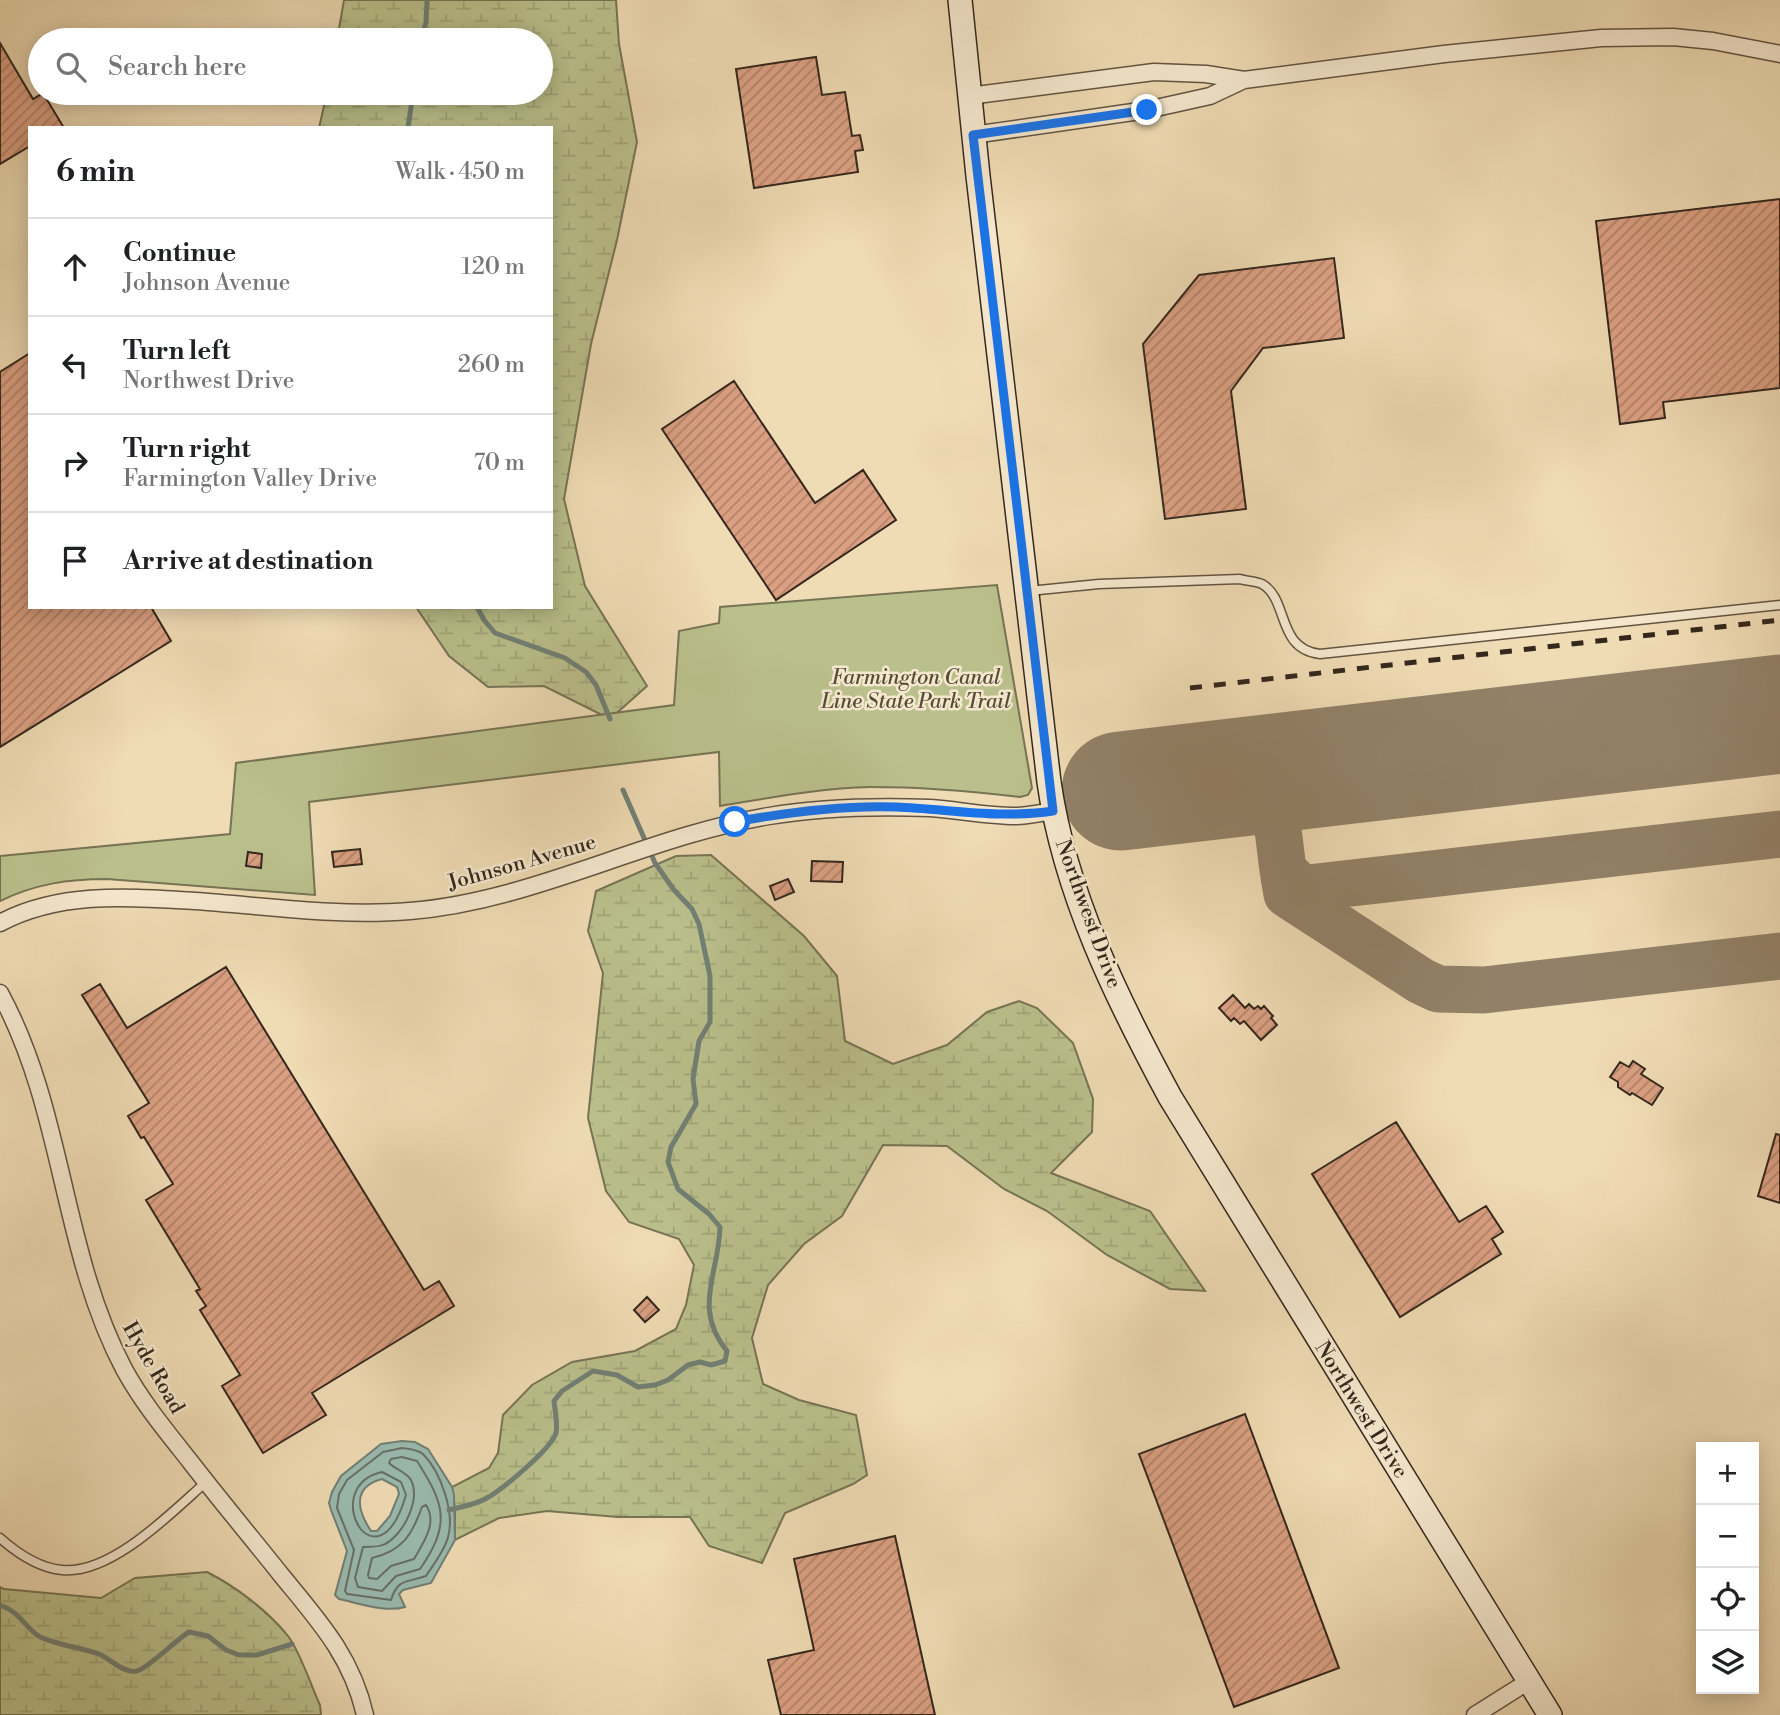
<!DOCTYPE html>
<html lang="en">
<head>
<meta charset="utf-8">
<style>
	:root { --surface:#fff; --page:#f2f2f2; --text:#202124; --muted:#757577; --line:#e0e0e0 }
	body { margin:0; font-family:"Libre Bodoni",serif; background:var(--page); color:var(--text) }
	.controls { position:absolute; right:21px; bottom:21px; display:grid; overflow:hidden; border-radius:0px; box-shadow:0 4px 18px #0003 }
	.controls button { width:63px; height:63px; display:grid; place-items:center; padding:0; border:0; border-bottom:2px solid var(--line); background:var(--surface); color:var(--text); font:35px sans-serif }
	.stop { position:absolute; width:21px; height:21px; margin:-16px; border:5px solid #1a73e8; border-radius:50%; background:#fff }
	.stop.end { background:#1a73e8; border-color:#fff; box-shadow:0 2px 7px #0008 }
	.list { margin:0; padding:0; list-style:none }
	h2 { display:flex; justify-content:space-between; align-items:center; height:91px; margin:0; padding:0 28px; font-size:30px }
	h2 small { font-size:23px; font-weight:400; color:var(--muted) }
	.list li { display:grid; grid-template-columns:46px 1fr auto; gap:21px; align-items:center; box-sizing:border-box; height:98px; padding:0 28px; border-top:2px solid var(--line) }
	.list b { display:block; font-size:26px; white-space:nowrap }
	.list p { margin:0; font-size:23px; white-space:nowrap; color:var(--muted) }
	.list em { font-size:23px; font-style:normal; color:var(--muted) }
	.icon { flex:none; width:38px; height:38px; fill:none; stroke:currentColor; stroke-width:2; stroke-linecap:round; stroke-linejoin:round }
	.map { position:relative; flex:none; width:1780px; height:1715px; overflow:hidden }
	.search { position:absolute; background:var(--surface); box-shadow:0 4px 18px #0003; left:28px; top:28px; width:525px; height:77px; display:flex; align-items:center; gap:18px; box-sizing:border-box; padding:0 24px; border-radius:38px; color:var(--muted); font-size:26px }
	.panel { position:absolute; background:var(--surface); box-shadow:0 4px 18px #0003; left:28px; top:126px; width:525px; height:483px; border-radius:0px }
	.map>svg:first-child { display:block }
	.wetland { fill:url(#wetland-marsh); stroke:#777454; stroke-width:2 }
	.park { fill:#bac08c; stroke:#777454; stroke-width:2 }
	.water { fill:#9abbb0; stroke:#718075; stroke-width:2; fill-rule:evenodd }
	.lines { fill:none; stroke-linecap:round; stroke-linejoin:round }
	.shore { stroke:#677166; stroke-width:2 }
	.stream { stroke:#718075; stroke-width:5 }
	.taxiway { stroke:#928168; stroke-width:47 }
	.runway { stroke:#928168; stroke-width:119 }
	.building { fill:url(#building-hatch); stroke:#34271c; stroke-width:2 }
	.lane-casing { stroke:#635442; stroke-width:11 }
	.street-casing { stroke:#635442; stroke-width:19 }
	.secondary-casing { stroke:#34271c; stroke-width:26 }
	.lane { stroke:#f5e8ce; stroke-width:8 }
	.street { stroke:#f5e8ce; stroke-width:16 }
	.secondary { stroke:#f5e8ce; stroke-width:23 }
	.rail { stroke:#34271c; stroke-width:5; stroke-dasharray:12 12; stroke-linecap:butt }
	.route { stroke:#1a73e8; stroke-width:9 }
	.labels { text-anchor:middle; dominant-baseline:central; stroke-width:5; stroke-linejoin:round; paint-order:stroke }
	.park-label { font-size:21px; font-style:italic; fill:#564d38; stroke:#f5e8ce }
	.street-label { font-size:21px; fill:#34271c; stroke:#f5e8ce }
</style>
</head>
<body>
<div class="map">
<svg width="1780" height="1715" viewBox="0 0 1780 1715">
	<defs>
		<pattern id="wetland-marsh" width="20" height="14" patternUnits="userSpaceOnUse" patternTransform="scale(1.75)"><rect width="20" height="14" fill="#bac08c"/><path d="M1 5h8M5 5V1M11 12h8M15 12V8" fill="none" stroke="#a0a578"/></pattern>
		<pattern id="building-hatch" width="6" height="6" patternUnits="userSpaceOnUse" patternTransform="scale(1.75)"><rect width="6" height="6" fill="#dba082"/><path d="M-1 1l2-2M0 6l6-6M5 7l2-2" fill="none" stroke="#b2826a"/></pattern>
	</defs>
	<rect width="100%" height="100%" fill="#efdbb4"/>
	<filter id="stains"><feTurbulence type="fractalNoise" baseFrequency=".00286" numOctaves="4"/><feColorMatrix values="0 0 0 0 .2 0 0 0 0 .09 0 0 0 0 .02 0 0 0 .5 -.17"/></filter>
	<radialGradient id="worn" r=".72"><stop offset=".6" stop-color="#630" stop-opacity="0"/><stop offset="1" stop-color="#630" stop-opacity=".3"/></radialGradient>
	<path class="wetland" d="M344,0H616L619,44L637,142L617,240L591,344L564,499L585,586L647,686L610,719L544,686L488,687L449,656L416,607H551V128H319L327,93H541V40H337Z
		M711,855L804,936L837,976L845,1041L893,1064L947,1045L987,1012L1019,1001L1037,1008L1073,1043L1093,1099L1092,1132L1051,1173L1150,1211L1205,1291L1170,1289L1107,1255L1047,1211L1004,1189L947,1146L883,1145L842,1216L804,1244L768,1285L752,1338L763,1384L799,1400L856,1415L867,1475L853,1484L785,1513L762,1563L709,1546L690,1517H618L547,1511L499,1518L455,1540V1509L452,1487L489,1468L498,1453L503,1415L532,1385L572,1362L635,1351L676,1329L686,1305L694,1265L679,1239L629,1222L606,1191L588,1118L603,973L588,931L596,891L676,856Z
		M207,1572C235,1586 268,1611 288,1636C300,1651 311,1686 320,1705L321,1715H0V1587L4,1589L101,1598L135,1578Z"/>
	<path class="park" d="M997,585L1032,788L1028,795L1020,797C970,791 920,787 870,787C819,788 770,798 720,806L719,752L309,802L315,895L107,879C68,879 35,884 0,901V856L230,834L236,763L674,705L679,631L719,623L720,607Z"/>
	<path class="water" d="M402,1441L415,1442L428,1449L452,1487L454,1495L455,1540L431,1583L403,1590L399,1594L405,1607C386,1613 358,1603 339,1599L335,1595L347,1551L331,1510L329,1503L332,1492L341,1476L381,1444ZM382,1479L397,1487L399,1494L390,1516L377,1531H371C357,1510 352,1487 382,1479Z"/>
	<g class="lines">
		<path class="shore" d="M402,1448C409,1449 417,1449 423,1454C441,1472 455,1513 448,1537C445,1550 433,1565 426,1576C406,1583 398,1578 391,1600L347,1594L345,1591L354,1550L337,1508L339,1494L347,1480L383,1452Z
			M402,1457L417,1461C445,1505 451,1524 420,1569L396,1576L382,1591L358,1587L355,1578L363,1547C369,1546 378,1548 385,1544C403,1535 421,1500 411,1480C406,1472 395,1469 389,1463L391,1459Z
			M382,1472L401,1482L406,1495C377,1594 317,1487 382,1472Z
			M426,1505C438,1523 423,1543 414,1559L391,1566L377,1579L369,1578L368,1575L372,1558C402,1551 412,1535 422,1507Z"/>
		<path class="stream" d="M420,40L426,23L427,0
			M408,128L413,93
			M477,607L484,620L495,633L565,658L586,672L596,685L610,719
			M449,1510C460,1507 474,1505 485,1499C501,1491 551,1449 556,1433C558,1424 555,1411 554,1401L562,1391L593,1371L617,1375L638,1387L655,1385L668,1380L688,1365L700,1362L711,1365L725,1361L727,1351C692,1308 719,1274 720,1227L709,1214L678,1189L668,1162L671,1147L696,1104L693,1079L699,1041L710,1022V976L699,924L692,909L674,890L655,863L623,790
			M0,1605C18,1611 23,1624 37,1635C47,1643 83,1648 99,1654C110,1659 125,1674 137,1671C147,1669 176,1640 189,1632L208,1636L226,1650L239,1655H257L292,1644"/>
		<path class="taxiway" d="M1766,715L1780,716
			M1271,773L1283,870L1298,885L1308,888L1780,834
			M1284,877L1287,894L1421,981L1438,989L1484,990L1780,956"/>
		<path class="runway" d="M1121,791L1780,714"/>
	</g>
	<path class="building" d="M0,43L33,99L43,93L64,128H30V146L0,164Z
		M816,57L822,95L845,92L852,136L860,135L863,150L855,151L858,172L754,188L736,69Z
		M1780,199V388L1663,402L1665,418L1620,424L1596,221Z
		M1334,258L1344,338L1263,348L1231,391L1246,509L1165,519L1143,344L1199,275Z
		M30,353V607H151L171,641L0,747V372Z
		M734,381L815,503L863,470L896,520L776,600L662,429Z
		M360,849L362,864L334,867L332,852Z
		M248,852L262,854L261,868L246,866Z
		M812,861L843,862L842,882L811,881Z
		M788,879L794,892L775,900L770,886Z
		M226,967L424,1290L439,1281L454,1306L312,1393L326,1415L263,1453L222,1386L240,1375L200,1310L206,1306L196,1291L200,1289L146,1200L173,1184L144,1137L141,1138L128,1116L149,1103L82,995L100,984L127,1028Z
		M1233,995L1245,1008L1249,1004L1254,1009L1258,1006L1261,1009L1264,1006L1273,1016L1271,1018L1277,1025L1261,1040L1244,1021L1240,1024L1234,1018L1231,1021L1219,1008Z
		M1633,1061L1645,1069L1641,1074L1663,1088L1652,1105L1632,1093L1630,1095L1618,1087V1082L1610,1077L1620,1062L1629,1067Z
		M1396,1122L1459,1222L1486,1206L1503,1232L1492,1239L1501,1254L1400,1317L1312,1174Z
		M1776,1134L1780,1135V1203L1758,1196Z
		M647,1297L659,1310L645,1322L634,1310Z
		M1245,1414L1339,1668L1234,1707L1139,1454Z
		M895,1536L935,1715H781L768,1660L814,1650L794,1559Z"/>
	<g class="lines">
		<g class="lane-casing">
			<path id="lane" d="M1029,591L1099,584L1240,579C1246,581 1256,581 1262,584C1289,599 1276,649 1320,654L1780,605
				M0,1538C17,1553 39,1568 62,1570C111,1575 171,1513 206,1482"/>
		</g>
		<g class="street-casing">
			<path id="street" d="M969,96L1154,72L1206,74L1244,80L1444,54L1601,38L1673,37L1713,41L1780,54
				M973,135L1147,110L1210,96L1244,80
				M0,923C60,891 130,897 195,901C266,906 339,917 410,911C534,901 647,836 769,816C822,807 876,806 930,808C958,810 987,816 1016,816C1028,816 1041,813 1053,811
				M0,993C65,1113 61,1250 124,1369C142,1402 166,1431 189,1460C219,1499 251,1537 282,1576C319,1621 352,1657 365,1715
				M1475,1715L1529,1681"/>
		</g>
		<g class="secondary-casing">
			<path id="secondary" d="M960,0L978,176L1049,782C1065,894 1117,999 1170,1097L1550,1715"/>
		</g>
		<use href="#lane" class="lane"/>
		<use href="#street" class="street"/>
		<use href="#secondary" class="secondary"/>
		<path class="rail" d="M1190,688L1780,620"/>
	</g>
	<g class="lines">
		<path class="route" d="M735,822C788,812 842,805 896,807C949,809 1000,819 1053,811L973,135L1147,110"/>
	</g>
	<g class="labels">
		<g class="park-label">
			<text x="916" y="678">Farmington Canal<tspan x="916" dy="24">Line State Park Trail</tspan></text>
		</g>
		<g class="street-label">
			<text transform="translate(522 863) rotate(-16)">Johnson Avenue</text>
			<text transform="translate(1088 914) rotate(70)">Northwest Drive</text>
			<text transform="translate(153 1368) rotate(60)">Hyde Road</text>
			<text transform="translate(1361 1410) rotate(58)">Northwest Drive</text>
		</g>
	</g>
	<rect width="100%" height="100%" filter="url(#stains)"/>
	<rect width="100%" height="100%" fill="url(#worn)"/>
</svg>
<div class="controls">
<button>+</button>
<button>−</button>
<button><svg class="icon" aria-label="locate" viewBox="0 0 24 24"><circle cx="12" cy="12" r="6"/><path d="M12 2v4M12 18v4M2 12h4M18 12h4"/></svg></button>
<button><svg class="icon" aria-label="layers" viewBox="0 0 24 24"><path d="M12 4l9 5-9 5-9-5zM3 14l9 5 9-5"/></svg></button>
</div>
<div class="stop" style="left:735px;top:822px"></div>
<div class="stop end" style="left:1147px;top:110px"></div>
<div class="search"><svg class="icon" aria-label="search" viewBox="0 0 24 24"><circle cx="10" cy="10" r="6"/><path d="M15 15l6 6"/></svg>Search here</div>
<section class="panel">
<h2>6 min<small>Walk · 450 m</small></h2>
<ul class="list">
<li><svg class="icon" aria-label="ahead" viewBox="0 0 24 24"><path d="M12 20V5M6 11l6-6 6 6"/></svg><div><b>Continue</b><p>Johnson Avenue</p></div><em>120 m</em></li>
<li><svg class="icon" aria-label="left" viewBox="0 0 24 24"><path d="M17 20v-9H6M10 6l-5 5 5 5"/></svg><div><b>Turn left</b><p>Northwest Drive</p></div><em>260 m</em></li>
<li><svg class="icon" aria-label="right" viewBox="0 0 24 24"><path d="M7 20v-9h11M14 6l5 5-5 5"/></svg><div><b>Turn right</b><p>Farmington Valley Drive</p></div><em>70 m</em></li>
<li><svg class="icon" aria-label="arrive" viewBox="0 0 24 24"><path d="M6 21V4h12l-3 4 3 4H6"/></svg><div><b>Arrive at destination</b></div></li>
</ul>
</section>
</div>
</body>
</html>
